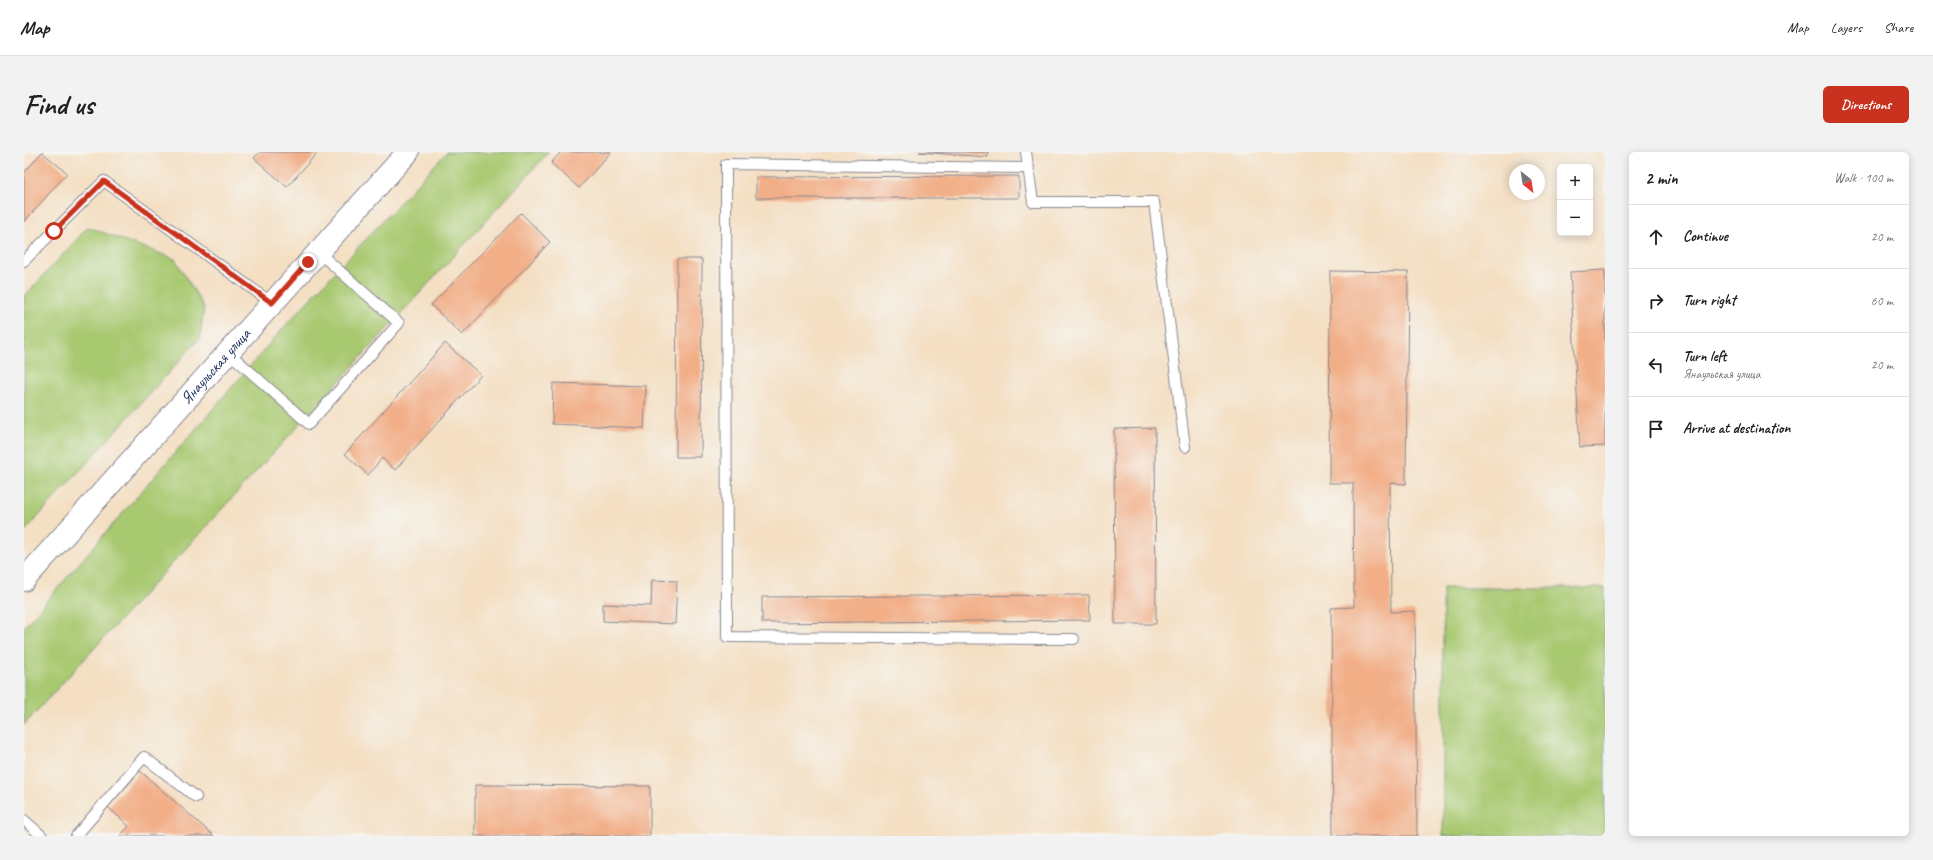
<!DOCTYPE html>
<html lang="en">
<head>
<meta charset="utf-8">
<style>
	:root { --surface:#fff; --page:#f2f2f2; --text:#202124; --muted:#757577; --line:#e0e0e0; --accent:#c8321e }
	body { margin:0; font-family:Caveat,sans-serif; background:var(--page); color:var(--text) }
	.controls { position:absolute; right:12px; top:12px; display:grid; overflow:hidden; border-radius:6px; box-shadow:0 2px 10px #0003 }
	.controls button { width:36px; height:36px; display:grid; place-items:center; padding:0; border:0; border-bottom:1px solid var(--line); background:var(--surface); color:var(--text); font:20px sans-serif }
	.compass { position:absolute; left:1485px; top:12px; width:36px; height:36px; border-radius:50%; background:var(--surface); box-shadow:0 2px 10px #0003; rotate:150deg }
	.stop { position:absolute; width:12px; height:12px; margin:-9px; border:3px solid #c8321e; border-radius:50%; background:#fff }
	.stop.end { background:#c8321e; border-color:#fff; box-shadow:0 1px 4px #0008 }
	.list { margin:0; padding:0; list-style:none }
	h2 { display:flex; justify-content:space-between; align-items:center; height:52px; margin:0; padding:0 16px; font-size:17px }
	h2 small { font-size:13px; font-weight:400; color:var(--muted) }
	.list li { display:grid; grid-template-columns:26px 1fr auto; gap:12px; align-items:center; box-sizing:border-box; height:64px; padding:0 16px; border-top:1px solid var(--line) }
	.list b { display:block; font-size:15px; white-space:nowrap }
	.list p { margin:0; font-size:13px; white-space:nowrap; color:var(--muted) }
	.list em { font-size:13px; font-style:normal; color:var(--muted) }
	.icon { flex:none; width:22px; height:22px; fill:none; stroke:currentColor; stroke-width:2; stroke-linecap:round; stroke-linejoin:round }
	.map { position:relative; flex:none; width:1581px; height:684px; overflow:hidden; border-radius:6px }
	header { display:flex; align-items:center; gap:24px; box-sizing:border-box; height:56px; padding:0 20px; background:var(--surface); border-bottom:1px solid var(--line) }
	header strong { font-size:19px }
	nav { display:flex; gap:22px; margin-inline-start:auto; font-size:14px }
	.intro { display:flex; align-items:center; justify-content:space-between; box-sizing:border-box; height:96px; padding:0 24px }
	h1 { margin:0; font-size:28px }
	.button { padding:10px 18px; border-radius:6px; background:var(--accent); color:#fff; font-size:14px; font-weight:700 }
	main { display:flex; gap:24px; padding:0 24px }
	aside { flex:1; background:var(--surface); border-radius:6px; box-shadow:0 2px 10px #0003 }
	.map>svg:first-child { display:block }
	.green { fill:#a9c971; stroke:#627c68 }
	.building { fill:#f2ae87 }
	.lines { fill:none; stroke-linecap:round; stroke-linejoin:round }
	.service-casing { stroke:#888790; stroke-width:12 }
	.primary-casing { stroke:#888790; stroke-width:24 }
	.service { stroke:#fff; stroke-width:10 }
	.primary { stroke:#fff; stroke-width:22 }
	.route { stroke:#c8321e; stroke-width:5 }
	.labels { text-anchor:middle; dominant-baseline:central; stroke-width:3.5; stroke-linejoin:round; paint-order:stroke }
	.street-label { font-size:16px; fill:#1b2f5e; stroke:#f6f6f2 }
</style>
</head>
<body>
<header>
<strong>Map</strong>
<nav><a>Map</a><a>Layers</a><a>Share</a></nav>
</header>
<div class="intro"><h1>Find us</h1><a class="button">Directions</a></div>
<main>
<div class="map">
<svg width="1581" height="684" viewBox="0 0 1581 684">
	<rect width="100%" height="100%" fill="#f6f6f2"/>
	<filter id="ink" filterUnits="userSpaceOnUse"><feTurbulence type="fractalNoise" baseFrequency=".025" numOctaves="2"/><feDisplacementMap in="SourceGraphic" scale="8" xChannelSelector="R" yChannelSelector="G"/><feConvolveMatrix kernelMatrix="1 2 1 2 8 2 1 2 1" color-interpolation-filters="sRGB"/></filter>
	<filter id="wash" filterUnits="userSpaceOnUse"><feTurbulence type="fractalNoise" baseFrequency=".012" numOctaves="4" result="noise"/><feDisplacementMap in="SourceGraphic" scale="16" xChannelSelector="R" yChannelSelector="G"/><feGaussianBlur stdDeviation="0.9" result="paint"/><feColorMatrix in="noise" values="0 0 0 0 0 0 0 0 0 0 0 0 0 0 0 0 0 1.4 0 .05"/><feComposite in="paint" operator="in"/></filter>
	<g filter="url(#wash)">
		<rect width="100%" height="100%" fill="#f4dfc3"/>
		<path class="green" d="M423,0H525L0,573V475L261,174Z
			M64,75L151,107L180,155L176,186L0,380V145Z
			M1419,436H1581V684H1419Z"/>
		<g id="blocks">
			<path class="building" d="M18,0L43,21L0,70V21Z
				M236,0H294L263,35L230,6Z
				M537,0H587L555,36L527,11Z
				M895,0H964V5Z
				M995,24V46H732V25Z
				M497,61L526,90L438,183L407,153Z
				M653,107H678L677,305H652Z
				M1581,118V294L1556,295L1546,120Z
				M1306,119L1384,120L1382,332L1366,331L1367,460L1391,459L1393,684H1309L1307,456L1330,455L1329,331H1305Z
				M421,191L457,223L371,318L358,306L344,323L321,302Z
				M529,231L622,234L620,276L528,272Z
				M1131,276L1132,472H1091L1090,277Z
				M628,428L653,429L651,472L579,469V452L627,454Z
				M1065,443L1066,468L738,471V445Z
				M116,619L190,684H96L105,674L84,655Z
				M451,633L626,634V684H451Z"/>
		</g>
	</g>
	<g filter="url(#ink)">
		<use href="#blocks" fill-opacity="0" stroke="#888790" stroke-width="1"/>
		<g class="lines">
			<g class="service-casing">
				<path id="service" d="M1002,0L1009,50H1130L1161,295
					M1005,16L702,12L703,485L1050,487
					M0,109L80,29L248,151
					M204,200L285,272L375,171L294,100
					M0,668L18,684
					M52,684L120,605L172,645"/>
			</g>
			<g class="primary-casing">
				<g id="primary">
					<path id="s1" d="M0,428L384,0"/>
				</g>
			</g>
			<use href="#service" class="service"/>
			<use href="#primary" class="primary"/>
		</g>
	</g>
	<g class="lines" filter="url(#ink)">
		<path class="route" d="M30,79L80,29L248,151L284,110"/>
	</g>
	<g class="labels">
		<g class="street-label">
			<text stroke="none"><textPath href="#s1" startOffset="287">Янаульская улица</textPath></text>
		</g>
	</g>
</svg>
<div class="controls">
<button>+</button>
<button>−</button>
</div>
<svg class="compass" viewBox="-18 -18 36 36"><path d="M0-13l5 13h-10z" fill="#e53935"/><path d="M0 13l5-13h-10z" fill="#757577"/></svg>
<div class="stop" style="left:30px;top:79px"></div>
<div class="stop end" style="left:284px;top:110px"></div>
</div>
<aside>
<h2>2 min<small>Walk · 100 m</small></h2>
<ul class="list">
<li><svg class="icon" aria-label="ahead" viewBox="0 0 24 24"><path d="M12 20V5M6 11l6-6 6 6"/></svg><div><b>Continue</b></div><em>20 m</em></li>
<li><svg class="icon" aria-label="right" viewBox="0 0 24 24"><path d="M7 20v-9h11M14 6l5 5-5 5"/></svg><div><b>Turn right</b></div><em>60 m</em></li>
<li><svg class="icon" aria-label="left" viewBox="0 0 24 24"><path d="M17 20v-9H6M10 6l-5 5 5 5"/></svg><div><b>Turn left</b><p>Янаульская улица</p></div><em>20 m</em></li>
<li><svg class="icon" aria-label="arrive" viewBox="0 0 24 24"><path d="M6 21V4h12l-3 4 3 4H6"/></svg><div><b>Arrive at destination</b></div></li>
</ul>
</aside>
</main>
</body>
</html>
